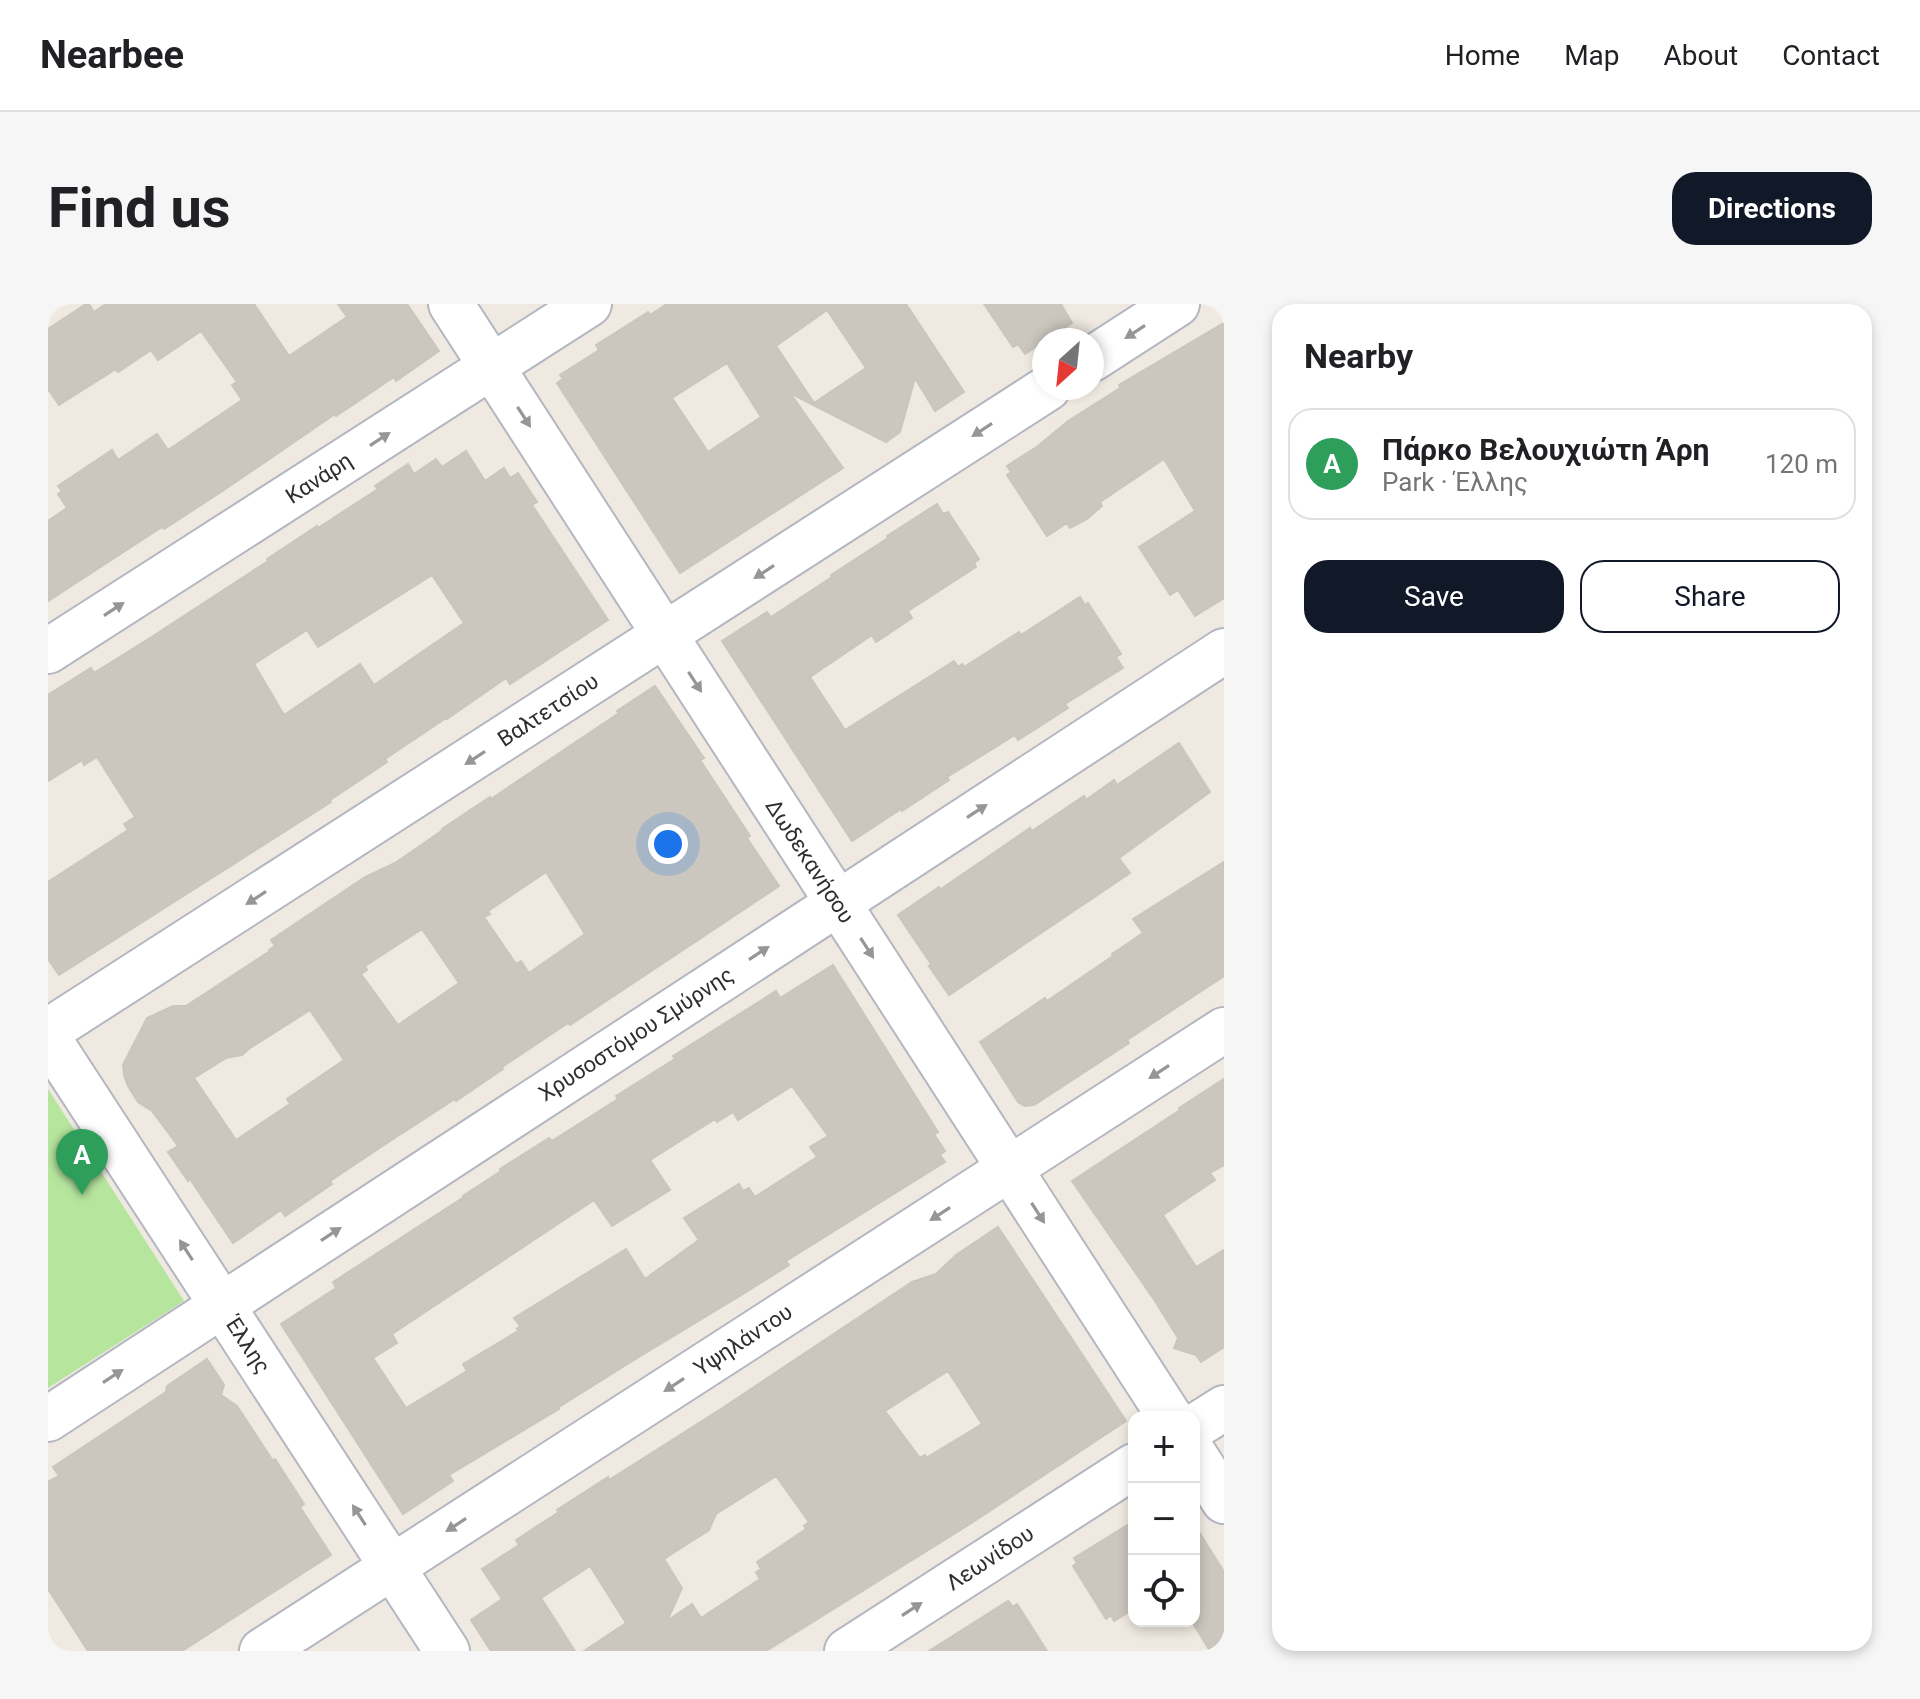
<!DOCTYPE html>
<html lang="en">
<head>
<meta charset="utf-8">
<style>
	:root { --surface:#fff; --page:#f6f6f6; --text:#202124; --muted:#757577; --line:#e0e0e0; --accent:#111827 }
	body { margin:0; font-family:Roboto,sans-serif; background:var(--page); color:var(--text) }
	.controls { position:absolute; right:24px; bottom:24px; display:grid; overflow:hidden; border-radius:16px; box-shadow:0 4px 12px #0003 }
	.controls button { width:72px; height:72px; display:grid; place-items:center; padding:0; border:0; border-bottom:2px solid var(--line); background:var(--surface); color:var(--text); font:40px sans-serif }
	.compass { position:absolute; left:984px; top:24px; width:72px; height:72px; border-radius:50%; background:var(--surface); box-shadow:0 4px 12px #0003; rotate:207deg }
	.you { position:absolute; left:620px; top:540px; width:28px; height:28px; margin:-20px; border:6px solid #fff; border-radius:50%; background:#1a73e8; box-shadow:0 0 0 12px #1a73e833 }
	.badge { display:grid; place-items:center; width:52px; height:52px; border-radius:50%; background:var(--accent); color:#fff; font-size:26px; font-weight:700 }
	.pin { position:absolute; translate:-50% -66px; filter:drop-shadow(0 2px 4px #0008) }
	.pin::after { content:''; position:absolute; top:42px; width:28px; height:24px; background:inherit; clip-path:polygon(0 0,100% 0,50% 100%) }
	.list { margin:0; padding:0; list-style:none }
	h2 { display:flex; justify-content:space-between; align-items:center; height:104px; margin:0; padding:0 32px; font-size:34px }
	h2 small { font-size:26px; font-weight:400; color:var(--muted) }
	.list li { display:grid; grid-template-columns:52px 1fr auto; gap:24px; align-items:center; box-sizing:border-box; height:112px; margin:0 16px 16px; padding:0 16px; border:2px solid var(--line); border-radius:24px }
	.list b { display:block; font-size:30px; white-space:nowrap }
	.list p { margin:0; font-size:26px; white-space:nowrap; color:var(--muted) }
	.list em { font-size:26px; font-style:normal; color:var(--muted) }
	.actions { display:flex; gap:16px; padding:24px 32px }
	.actions a { flex:1; padding:18px 0; border:2px solid var(--accent); border-radius:24px; text-align:center; font-size:28px; color:var(--accent) }
	.actions .main { background:var(--accent); color:#fff }
	.icon { flex:none; width:44px; height:44px; fill:none; stroke:currentColor; stroke-width:2; stroke-linecap:round; stroke-linejoin:round }
	.map { position:relative; flex:none; width:1176px; height:1347px; overflow:hidden; border-radius:24px }
	header { display:flex; align-items:center; gap:48px; box-sizing:border-box; height:112px; padding:0 40px; background:var(--surface); border-bottom:2px solid var(--line) }
	header strong { font-size:38px }
	nav { display:flex; gap:44px; margin-inline-start:auto; font-size:28px }
	.intro { display:flex; align-items:center; justify-content:space-between; box-sizing:border-box; height:192px; padding:0 48px }
	h1 { margin:0; font-size:56px }
	.button { padding:20px 36px; border-radius:24px; background:var(--accent); color:#fff; font-size:28px; font-weight:700 }
	main { display:flex; gap:48px; padding:0 48px }
	aside { flex:1; background:var(--surface); border-radius:24px; box-shadow:0 4px 12px #0003 }
	.map>svg:first-child { display:block }
	.green { fill:#b6e59e }
	.building { fill:#cbc7bf; stroke:#cbc5ba; stroke-width:2; fill-rule:evenodd }
	.lines { fill:none; stroke-linecap:round; stroke-linejoin:round }
	.street-casing { stroke:#b4b7c1; stroke-width:48 }
	.street { stroke:#fff; stroke-width:44 }
	.oneway { fill:#969696 }
	.labels { text-anchor:middle; dominant-baseline:central; stroke-width:6; stroke-linejoin:round; paint-order:stroke }
	.street-label { font-size:22px; fill:#2e2e2e; stroke:#fff }
</style>
</head>
<body>
<header>
<strong>Nearbee</strong>
<nav><a>Home</a><a>Map</a><a>About</a><a>Contact</a></nav>
</header>
<div class="intro"><h1>Find us</h1><a class="button">Directions</a></div>
<main>
<div class="map">
<svg width="1176" height="1347" viewBox="0 0 1176 1347">
	<rect width="100%" height="100%" fill="#efe9e1"/>
	<path class="green" d="M0,785L136,997L0,1084Z"/>
	<path class="building" d="M38,0H41L46,8L58,0H206L241,52L299,13L290,0H359L391,47L348,77L346,73L288,112L287,110L176,186L116,225L114,223L0,297V217L19,204L10,190L14,187L10,182L64,146L70,156L109,130L120,146L194,96L184,81L189,78L153,27L110,56L103,46L70,68L68,65L11,101L0,85V25Z
		M619,0H858L916,88L887,107L867,74L852,128L838,138L742,89L795,164L632,269L509,79L515,75L512,71L551,46L548,41L600,8L602,11ZM779,6L818,64L766,99L728,42ZM679,59L713,113L660,148L624,94Z
		M936,0H1013L1024,19L977,50L970,40L965,43Z
		M1176,19V294L1147,312L1130,286L1122,291L1091,243L1147,207L1116,155L1052,198L1054,202L1039,215L1022,224L1019,219L999,232L959,171L963,168L959,162L990,142L1020,117L1072,84L1071,81Z
		M418,147L437,177L456,164L462,174L470,169L489,198L484,201L560,316L462,380L458,374L399,415L398,414L337,455L339,458L282,496L283,498L11,671L0,655V578L80,526L76,520L87,513L49,453L36,461L34,456L0,477V391L43,364L46,369L102,334L220,257L219,255L269,222L270,224L330,185L327,182L360,160L366,170L388,155L394,163ZM384,271L416,319L326,381L312,360L236,411L206,360L259,326L270,343Z
		M889,200L895,210L900,208L931,255L926,259L928,263L860,307L864,314L828,338L824,331L762,373L797,426L906,357L910,363L914,360L916,363L971,328L973,331L1032,293L1037,301L1040,299L1073,350L1068,353L1075,364L1017,400L1020,404L970,436L967,431L899,473L901,476L854,507L853,505L804,537L674,337L719,308L723,313L784,273L783,271L840,234L839,232Z
		M607,382L656,454L652,456L702,532L699,534L731,582L522,721L520,719L454,763L455,765L408,797L407,795L339,839L282,877L284,880L237,912L233,906L185,939L142,875L140,877L120,848L130,842L104,807L90,798L80,782L76,771L75,761L99,714L125,702H138L222,647L221,646L227,642L223,636L317,573L347,559L395,526L394,525L442,493L443,495L571,409L569,407ZM498,568L537,630L481,669L473,657L468,660L436,613L442,610L440,607ZM374,625L411,679L350,721L313,670L319,666L317,662ZM262,706L296,756L239,795L242,800L188,836L146,774L178,754L194,751L202,744Z
		M1131,439L1162,488L1071,554L1082,569L901,691L881,662L883,660L850,611L891,583L893,585L982,524L984,527L1036,492L1038,496L1066,476L1069,481Z
		M1176,558V672L1079,736L1081,739L986,801L977,802L970,798L932,738L997,694L999,697L1065,652L1064,650L1095,629L1085,615Z
		M785,661L890,828L886,830L897,847L892,851L897,858L738,957L741,961L695,990L581,1059L511,1103V1105L401,1171L405,1177L355,1210L233,1020L288,984L285,978L416,893L415,892L453,867L452,865L501,834L504,837L570,795L568,792L627,755L625,752L728,687L732,694ZM744,782L780,832L762,843L769,853L707,893L701,884L695,887L691,880L636,914L651,936L597,975L578,945L466,1014L472,1022L469,1025L470,1027L415,1060L419,1067L358,1104L325,1054L349,1039L344,1030L546,896L564,922L622,886L602,856L667,815L669,818L685,808L690,816Z
		M1176,775V861L1162,869L1167,876L1115,911L1148,963L1176,946V1043L1153,1058L1148,1051L1126,1044L1130,1034L1107,997L1024,877L1132,806L1131,804Z
		M950,923L1078,1117L925,1218L718,1347H536L578,1319L542,1262L493,1294L527,1347H443L423,1316L454,1295L434,1265L471,1241L468,1236L511,1208L509,1206L560,1173L561,1176L676,1103L864,978L888,970L908,951ZM900,1067L934,1120L878,1154L877,1151L872,1154L837,1107ZM728,1172L761,1218L756,1222L758,1225L709,1258L713,1265L708,1268L712,1275L653,1314L644,1300L619,1317L634,1284L616,1255L661,1226L668,1210Z
		M159,1055L176,1081L173,1091L189,1102L225,1157L227,1155L256,1200L252,1203L283,1251L134,1347H40L0,1285V1178L11,1172L5,1163L118,1088L119,1082Z
		M1086,1217V1305L1066,1317L1063,1311L1058,1315L1025,1262L1029,1259L1026,1254Z
		M1146,1220L1176,1268V1347H1162L1146,1321Z
		M960,1297L965,1303L969,1300L999,1347H881Z"/>
	<g class="lines">
		<g class="street-casing">
			<path id="street" d="M403,0L1122,1113
				M1044,55L1129,0
				M0,347L541,0
				M0,727L1000,84
				M0,734L399,1347
				M0,1115L1176,347
				M1146,1123L1176,1104
				M1146,1150L1176,1197
				M214,1347L1176,726
				M799,1347L1086,1162"/>
		</g>
		<use href="#street" class="street"/>
	</g>
	<defs><path id="oneway-solid" d="M-6-.8H1V-3.2L6.5 0L1 3.2V.8H-6Z" transform="scale(2)"/></defs>
	<g class="oneway">
		<use href="#oneway-solid" transform="translate(1087 28) rotate(147)"/>
		<use href="#oneway-solid" transform="translate(476 113) rotate(57)"/>
		<use href="#oneway-solid" transform="translate(934 126) rotate(147)"/>
		<use href="#oneway-solid" transform="translate(332 135) rotate(-33)"/>
		<use href="#oneway-solid" transform="translate(716 268) rotate(147)"/>
		<use href="#oneway-solid" transform="translate(66 305) rotate(-33)"/>
		<use href="#oneway-solid" transform="translate(647 378) rotate(57)"/>
		<use href="#oneway-solid" transform="translate(427 454) rotate(147)"/>
		<use href="#oneway-solid" transform="translate(929 507) rotate(-33)"/>
		<use href="#oneway-solid" transform="translate(208 594) rotate(147)"/>
		<use href="#oneway-solid" transform="translate(819 644) rotate(57)"/>
		<use href="#oneway-solid" transform="translate(711 649) rotate(-33)"/>
		<use href="#oneway-solid" transform="translate(1111 768) rotate(147)"/>
		<use href="#oneway-solid" transform="translate(990 909) rotate(57)"/>
		<use href="#oneway-solid" transform="translate(892 910) rotate(147)"/>
		<use href="#oneway-solid" transform="translate(283 930) rotate(-33)"/>
		<use href="#oneway-solid" transform="translate(138 946) rotate(-123)"/>
		<use href="#oneway-solid" transform="translate(65 1072) rotate(-33)"/>
		<use href="#oneway-solid" transform="translate(626 1081) rotate(147)"/>
		<use href="#oneway-solid" transform="translate(311 1211) rotate(-123)"/>
		<use href="#oneway-solid" transform="translate(408 1221) rotate(147)"/>
		<use href="#oneway-solid" transform="translate(864 1305) rotate(-33)"/>
	</g>
	<g class="labels">
		<g class="street-label">
			<text transform="translate(271 174) rotate(-33)">Κανάρη</text>
			<text transform="translate(500 406) rotate(-33)">Βαλτετσίου</text>
			<text transform="translate(762 557) rotate(57)">Δωδεκανήσου</text>
			<text transform="translate(588 730) rotate(-33)">Χρυσοστόμου Σμύρνης</text>
			<text transform="translate(695 1036) rotate(-33)">Υψηλάντου</text>
			<text transform="translate(200 1041) rotate(57)">Έλλης</text>
			<text transform="translate(942 1254) rotate(-33)">Λεωνίδου</text>
		</g>
	</g>
</svg>
<div class="controls">
<button>+</button>
<button>−</button>
<button><svg class="icon" aria-label="locate" viewBox="0 0 24 24"><circle cx="12" cy="12" r="6"/><path d="M12 2v4M12 18v4M2 12h4M18 12h4"/></svg></button>
</div>
<svg class="compass" viewBox="-18 -18 36 36"><path d="M0-13l5 13h-10z" fill="#e53935"/><path d="M0 13l5-13h-10z" fill="#757577"/></svg>
<div class="you"></div>
<div class="pin badge" style="left:34px;top:891px;background:#2e9e5b">A</div>
</div>
<aside>
<h2>Nearby<small></small></h2>
<ul class="list">
<li><span class="badge" style="background:#2e9e5b">A</span><div><b>Πάρκο Βελουχιώτη Άρη</b><p>Park · Έλλης</p></div><em>120 m</em></li>
</ul>
<div class="actions"><a class="main">Save</a><a>Share</a></div>
</aside>
</main>
</body>
</html>
